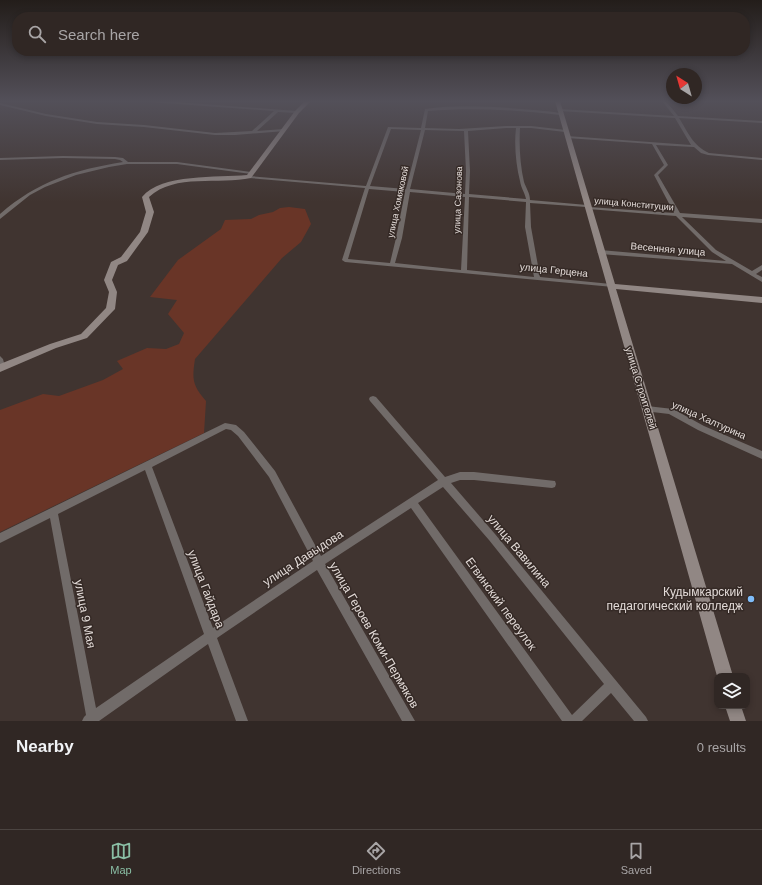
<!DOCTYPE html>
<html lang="en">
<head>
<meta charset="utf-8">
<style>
	:root { --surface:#302724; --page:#3c3331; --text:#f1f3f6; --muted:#a8a5a6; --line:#4b4441; --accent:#8abfa5 }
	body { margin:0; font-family:Helvetica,sans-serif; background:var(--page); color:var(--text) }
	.controls { position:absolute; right:12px; bottom:12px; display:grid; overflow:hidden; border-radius:8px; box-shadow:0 2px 6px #0003 }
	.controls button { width:36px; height:36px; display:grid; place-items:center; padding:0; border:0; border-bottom:1px solid var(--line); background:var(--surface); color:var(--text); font:20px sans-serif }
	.compass { position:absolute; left:666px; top:68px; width:36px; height:36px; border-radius:50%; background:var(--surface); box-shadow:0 2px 6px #0003; rotate:323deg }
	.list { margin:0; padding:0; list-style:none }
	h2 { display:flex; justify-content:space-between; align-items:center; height:52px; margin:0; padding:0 16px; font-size:17px }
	h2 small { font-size:13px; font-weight:400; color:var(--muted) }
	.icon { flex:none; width:22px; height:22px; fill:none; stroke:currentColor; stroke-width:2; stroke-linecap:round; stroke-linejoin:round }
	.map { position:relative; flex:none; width:762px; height:721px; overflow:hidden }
	.search { position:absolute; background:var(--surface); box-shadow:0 2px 6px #0003; left:12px; right:12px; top:12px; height:44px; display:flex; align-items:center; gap:10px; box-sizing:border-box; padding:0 14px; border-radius:16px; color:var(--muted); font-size:15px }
	.sheet { height:108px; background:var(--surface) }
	nav { display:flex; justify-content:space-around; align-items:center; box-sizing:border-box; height:56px; border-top:1px solid var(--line); background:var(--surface); font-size:11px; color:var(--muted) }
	nav a { display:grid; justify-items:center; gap:2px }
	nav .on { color:var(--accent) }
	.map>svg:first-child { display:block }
	.green { fill:#693527 }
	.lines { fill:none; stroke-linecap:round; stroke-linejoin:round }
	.street { fill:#716b69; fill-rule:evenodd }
	.secondary { fill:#918784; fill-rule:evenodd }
	.poi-dot { fill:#7fbdfa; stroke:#352a26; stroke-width:1.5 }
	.labels { text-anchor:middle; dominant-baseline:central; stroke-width:3; stroke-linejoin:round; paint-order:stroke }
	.far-street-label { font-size:9px; fill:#e3dbd8; stroke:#352a26 }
	.street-label { font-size:10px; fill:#e3dbd8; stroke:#352a26 }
	.near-street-label { font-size:12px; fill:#e3dbd8; stroke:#352a26 }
	.near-poi-label { font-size:12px; fill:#e3dbd8; stroke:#352a26; text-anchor:end }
</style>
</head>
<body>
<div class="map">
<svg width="762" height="721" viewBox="0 0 762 721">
	<rect width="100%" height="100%" fill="#403430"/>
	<path class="green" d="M289,207L305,209L311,224L301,242L282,258L195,359C192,379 192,385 206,401L204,433L0,532V410L43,394L59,396L103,380L123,369L117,361L147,348L166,349L179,344L184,333L168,314L177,300L150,297L178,260L221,229L225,220L251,219L259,215L273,212L280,208Z"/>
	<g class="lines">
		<path class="street" d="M148,101H163L297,111L299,112L297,113L278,112L257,131L284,129H285V131L235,135H215L144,127L97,124L46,116L0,105V103L46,114L97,122L144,125L215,133L252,131L274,111L150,102Z
			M662,101H666L678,116L762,121V123L679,118C688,132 693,146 709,153L762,158V160L708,155L701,153L694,147L656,145L668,165L658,175L680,213L762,219V223L682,217L716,250L752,271L762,265V270L756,274L762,277V282L732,264L600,254L597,252L600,250L726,261L712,252L676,216L588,209H586V207L530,203L531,227L540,277L611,284L613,285L614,286L613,287L345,262L342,260L365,188L249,178L247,177L249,176L366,186L388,127L421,128L425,109C461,104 498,107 534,110C543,111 554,111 562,114L560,115C516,110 472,107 428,111L425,128L459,129L506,126H531L566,130V132H565L531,128H520C519,145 520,165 524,182C526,188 530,193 530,200L587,205H589V207L674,213L654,175L664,165L652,144L567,138L565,137L567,136L691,145L675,118L559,111L557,110L559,109L674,116ZM506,128H516C514,145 516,165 520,181C521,188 525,193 526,199L469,194L470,171L468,131ZM391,129L421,130L406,189L370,186ZM425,130L464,131L466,171L465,194L410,189ZM369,189L405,192L396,238L390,263L348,259ZM410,192L465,197L461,270L395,263L402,238ZM469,197L526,202L525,227L534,277L467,270Z
			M63,156L115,157L123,158L128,162H177L251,172L253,173L251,174L177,164H127L109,167L76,175L45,187L30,195L0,219V214C38,181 74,170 123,162L120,160L115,159L63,158L0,160V158Z
			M0,356L3,359L5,367L4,369H0Z
			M373,396L376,397L445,477L460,472H474L555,481L556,484L555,487L552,488L474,480H460L451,483L495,534L646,717L648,721H634L611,693L582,721H562L411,508L325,564L415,721H402L317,570L217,638L248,721H236L208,644L99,721H82L84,717L86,715L50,518L0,543V533L225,423L236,425L244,432L275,471L321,556L438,480L370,401L369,399L370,397ZM226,429L231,430L238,436L269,477L313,561L213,628L152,467ZM145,470L204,634L96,708L58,514ZM443,487L489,540L604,684L572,715L418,503Z
			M647,406L673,409L704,426L762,451V459L698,430L669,414L644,411L643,409L644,407Z"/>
		<path class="secondary" d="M305,101H311L299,113L251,178C219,185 175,173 149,197L154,212L148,232L127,261L118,265L112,280L117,292L115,309L87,338L56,348L0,372V364L50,344L81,334L106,308L109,292L104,280L111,262L121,257L140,232L146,212L142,197C162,173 217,178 247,175L295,111Z
			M555,101H560L615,284L762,297V303L616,289L733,676H717Z
			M725,706H741L746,721H730Z"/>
	</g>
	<linearGradient id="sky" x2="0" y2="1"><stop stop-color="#231d1a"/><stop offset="0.5" stop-color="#535059"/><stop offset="1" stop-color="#535059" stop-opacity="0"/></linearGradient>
	<rect width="762" height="202" fill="url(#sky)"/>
	<circle class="poi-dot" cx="751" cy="599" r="4"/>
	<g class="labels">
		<g class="far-street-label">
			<text transform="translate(458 200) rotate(-88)">улица Сазонова</text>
			<text transform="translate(398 202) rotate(-78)">улица Хомяковой</text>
			<text transform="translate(634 204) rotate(5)">улица Конституции</text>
		</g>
		<g class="street-label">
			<text transform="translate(668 249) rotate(5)">Весенняя улица</text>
			<text transform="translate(554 270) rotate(6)">улица Герцена</text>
			<text transform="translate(641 388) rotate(73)">улица Строителей</text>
			<text transform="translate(709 420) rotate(24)">улица Халтурина</text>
		</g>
		<g class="near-street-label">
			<text transform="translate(519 551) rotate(50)">улица Вавилина</text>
			<text transform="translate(303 558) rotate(-33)">улица Давыдова</text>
			<text transform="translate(206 589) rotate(69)">улица Гайдара</text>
			<text transform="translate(501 604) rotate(54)">Егвинский переулок</text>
			<text transform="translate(85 614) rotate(79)">улица 9 Мая</text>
			<text transform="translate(374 635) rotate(60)">улица Героев Коми-Пермяков</text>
		</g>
		<g class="near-poi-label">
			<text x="743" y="592">Кудымкарский<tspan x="743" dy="14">педагогический колледж</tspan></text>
		</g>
	</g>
</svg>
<div class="controls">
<button><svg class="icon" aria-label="layers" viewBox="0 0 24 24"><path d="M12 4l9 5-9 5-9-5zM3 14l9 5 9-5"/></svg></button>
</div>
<svg class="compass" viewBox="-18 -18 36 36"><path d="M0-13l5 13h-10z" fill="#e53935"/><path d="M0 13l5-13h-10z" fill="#a8a5a6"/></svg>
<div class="search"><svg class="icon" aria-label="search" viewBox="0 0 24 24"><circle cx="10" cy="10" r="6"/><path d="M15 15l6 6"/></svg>Search here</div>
</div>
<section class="sheet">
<h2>Nearby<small>0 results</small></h2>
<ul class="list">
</ul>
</section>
<nav>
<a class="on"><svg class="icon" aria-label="map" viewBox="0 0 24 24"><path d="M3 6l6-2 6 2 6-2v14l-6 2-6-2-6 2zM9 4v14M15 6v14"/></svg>Map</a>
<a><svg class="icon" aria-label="directions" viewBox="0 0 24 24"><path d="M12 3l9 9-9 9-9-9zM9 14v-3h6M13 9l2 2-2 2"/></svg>Directions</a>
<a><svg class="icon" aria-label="saved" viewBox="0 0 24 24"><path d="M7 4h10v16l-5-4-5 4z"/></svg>Saved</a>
</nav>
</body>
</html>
